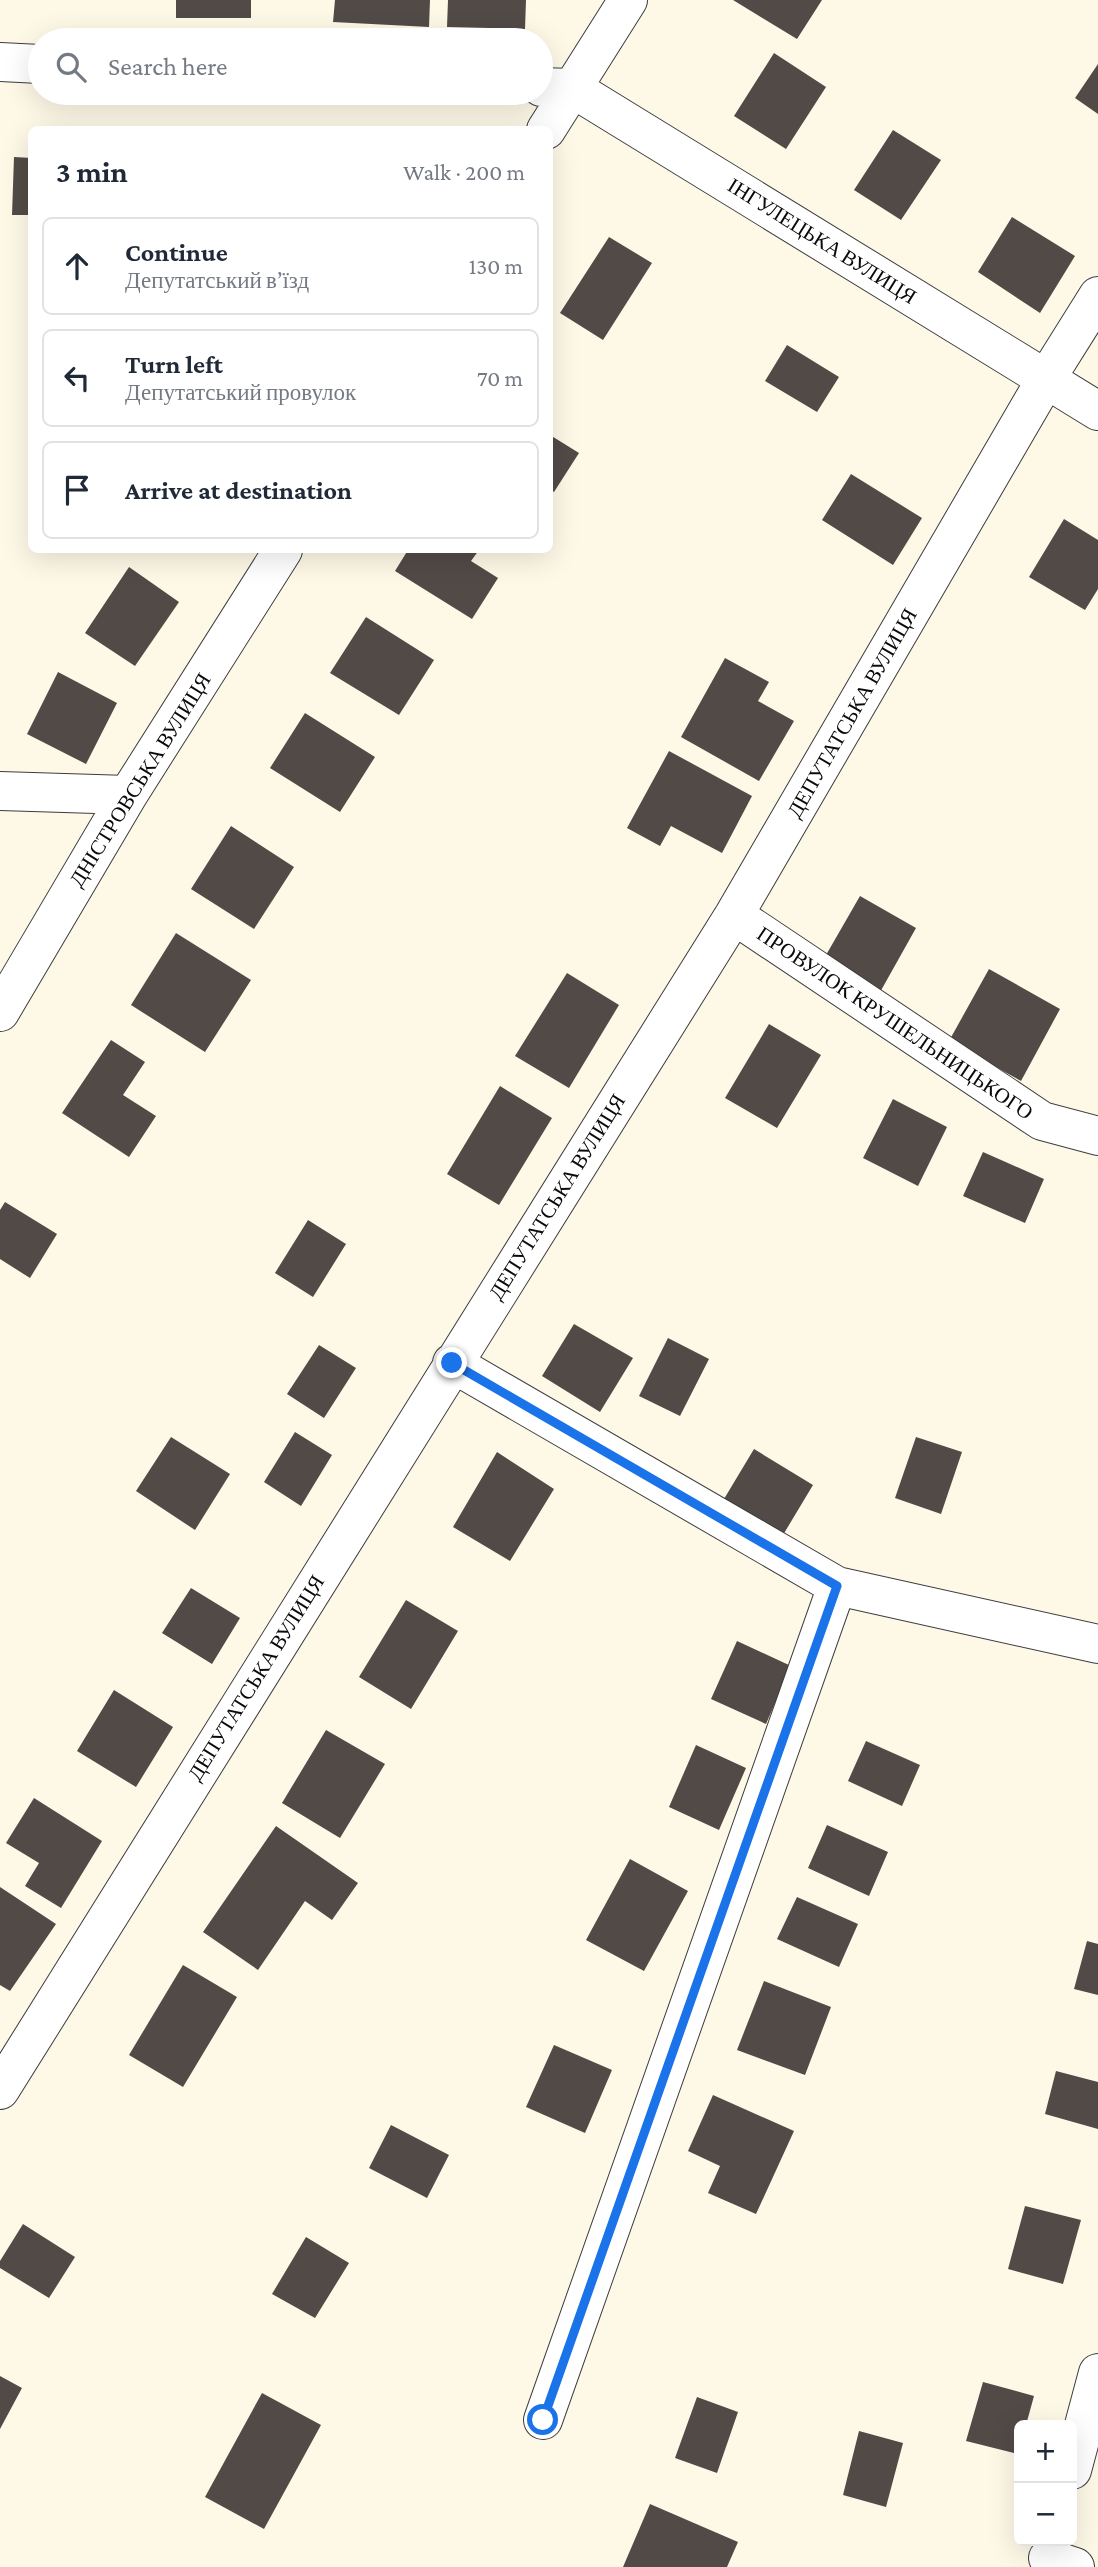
<!DOCTYPE html>
<html lang="en">
<head>
<meta charset="utf-8">
<style>
	:root { --surface:#fff; --page:#f6f6f7; --text:#1f2937; --muted:#747a83; --line:#e0e1e3 }
	body { margin:0; font-family:"Crimson Pro",serif; background:var(--page); color:var(--text) }
	.controls { position:absolute; right:21px; bottom:21px; display:grid; overflow:hidden; border-radius:10px; box-shadow:0 7px 28px #0002 }
	.controls button { width:63px; height:63px; display:grid; place-items:center; padding:0; border:0; border-bottom:2px solid var(--line); background:var(--surface); color:var(--text); font:35px sans-serif }
	.stop { position:absolute; width:21px; height:21px; margin:-16px; border:5px solid #1a73e8; border-radius:50%; background:#fff }
	.stop.end { background:#1a73e8; border-color:#fff; box-shadow:0 2px 7px #0008 }
	.list { margin:0; padding:0; list-style:none }
	h2 { display:flex; justify-content:space-between; align-items:center; height:91px; margin:0; padding:0 28px; font-size:30px }
	h2 small { font-size:23px; font-weight:400; color:var(--muted) }
	.list li { display:grid; grid-template-columns:46px 1fr auto; gap:21px; align-items:center; box-sizing:border-box; height:98px; margin:0 14px 14px; padding:0 14px; border:2px solid var(--line); border-radius:10px }
	.list b { display:block; font-size:26px; white-space:nowrap }
	.list p { margin:0; font-size:23px; white-space:nowrap; color:var(--muted) }
	.list em { font-size:23px; font-style:normal; color:var(--muted) }
	.icon { flex:none; width:38px; height:38px; fill:none; stroke:currentColor; stroke-width:2; stroke-linecap:round; stroke-linejoin:round }
	.map { position:relative; flex:none; width:1098px; height:2567px; overflow:hidden }
	.search { position:absolute; background:var(--surface); box-shadow:0 7px 28px #0002; left:28px; top:28px; width:525px; height:77px; display:flex; align-items:center; gap:18px; box-sizing:border-box; padding:0 24px; border-radius:38px; color:var(--muted); font-size:26px }
	.panel { position:absolute; background:var(--surface); box-shadow:0 7px 28px #0002; left:28px; top:126px; width:525px; height:427px; border-radius:10px }
	.map>svg:first-child { display:block }
	.building { fill:#524a47 }
	.lines { fill:none; stroke-linecap:round; stroke-linejoin:round }
	.minor-casing { stroke:#3d3d3d; stroke-width:40 }
	.minor { stroke:#fff; stroke-width:38 }
	.route { stroke:#1a73e8; stroke-width:9 }
	.labels { text-anchor:middle; dominant-baseline:central; stroke-width:7; stroke-linejoin:round; paint-order:stroke }
	.street-label { font-size:21px; fill:#0a0a0a; stroke:#fff }
</style>
</head>
<body>
<div class="map">
<svg width="1098" height="2567" viewBox="0 0 1098 2567">
	<rect width="100%" height="100%" fill="#fef8e7"/>
	<path class="building" d="M176,0H251V18H176Z
		M335,0H430L429,27L333,22Z
		M448,0H526L525,29L447,27Z
		M733,0H822L797,39Z
		M774,53L826,87L786,149L734,116Z
		M1098,64V114L1075,98Z
		M893,130L941,160L901,220L854,190Z
		M14,157L32,158V215H12Z
		M1012,217L1075,256L1040,313L978,272Z
		M609,237L652,263L603,340L560,313Z
		M787,345L839,377L817,412L765,381Z
		M550,435L579,453L554,492L550,489Z
		M851,474L922,518L893,565L822,520Z
		M1064,519L1098,540V589L1085,610L1029,577Z
		M408,550H479L471,561L498,578L472,619L395,571Z
		M129,567L179,602L135,666L85,633Z
		M366,617L434,660L399,715L330,673Z
		M725,658L769,682L758,701L794,721L759,781L681,737Z
		M58,672L117,703L86,764L27,734Z
		M305,713L375,757L340,812L270,768Z
		M669,751L752,796L722,853L671,826L660,846L627,828Z
		M231,826L294,867L254,929L191,889Z
		M860,896L916,928L879,994L822,962Z
		M176,933L251,980L205,1052L131,1005Z
		M989,969L1060,1009L1021,1081L949,1041Z
		M567,973L619,1005L569,1088L515,1056Z
		M769,1024L821,1055L777,1128L725,1098Z
		M111,1040L145,1062L123,1095L156,1116L129,1157L62,1113Z
		M500,1086L552,1118L499,1205L447,1174Z
		M893,1099L947,1127L918,1186L863,1158Z
		M983,1152L1044,1179L1025,1223L963,1196Z
		M5,1202L57,1234L30,1278L0,1259V1210Z
		M308,1220L346,1244L313,1297L275,1273Z
		M574,1324L633,1358L600,1412L542,1376Z
		M668,1338L709,1359L680,1416L639,1396Z
		M319,1345L356,1368L324,1418L287,1394Z
		M295,1432L332,1455L301,1506L264,1482Z
		M171,1437L230,1474L195,1530L136,1491Z
		M916,1437L962,1452L941,1514L895,1498Z
		M754,1449L813,1485L780,1540L721,1504Z
		M497,1452L554,1489L510,1561L453,1527Z
		M191,1588L240,1618L212,1664L162,1633Z
		M406,1600L458,1631L411,1709L359,1677Z
		M737,1641L791,1666L766,1724L711,1699Z
		M114,1690L173,1727L136,1787L77,1751Z
		M326,1730L385,1764L340,1838L282,1803Z
		M866,1741L920,1765L902,1806L848,1781Z
		M696,1745L746,1768L719,1830L669,1807Z
		M34,1798L102,1841L61,1908L25,1886L39,1863L6,1843Z
		M827,1825L888,1852L869,1896L808,1868Z
		M276,1826L358,1883L332,1920L305,1901L258,1970L203,1932Z
		M630,1859L688,1891L644,1971L586,1940Z
		M0,1887L56,1924L10,1991L0,1985Z
		M797,1897L858,1924L839,1967L777,1939Z
		M1087,1941L1098,1944V1995L1074,1989Z
		M183,1965L237,1997L183,2087L129,2055Z
		M764,1981L831,2007L805,2075L737,2050Z
		M554,2045L612,2070L585,2133L526,2107Z
		M1056,2071L1098,2082V2129L1045,2114Z
		M713,2095L794,2131L756,2214L708,2193L720,2166L688,2151Z
		M391,2125L449,2155L427,2198L369,2168Z
		M1025,2206L1081,2220L1063,2284L1008,2269Z
		M23,2224L75,2257L49,2298L0,2268V2261Z
		M306,2237L349,2263L315,2318L272,2294Z
		M0,2376L22,2388L0,2429Z
		M983,2382L1034,2396L1026,2425H1019L1018,2454L966,2441Z
		M262,2393L321,2425L264,2529L205,2497Z
		M697,2397L738,2412L717,2473L675,2458Z
		M859,2431L903,2443L886,2507L843,2495Z
		M650,2504L738,2542L727,2567H623Z"/>
	<g class="lines">
		<g class="minor-casing">
			<path id="minor" d="M0,62L40,64
				M541,87L572,88L1098,411
				M546,130L628,0
				M0,791L128,795
				M734,915L1042,1121L1098,1136
				M0,1012L128,795L283,550
				M452,1363L837,1586L1098,1644
				M0,2090L734,915L1046,379L1098,296
				M543,2420L837,1586
				M1072,2470L1098,2373
				M1048,2558L1075,2567"/>
		</g>
		<use href="#minor" class="minor"/>
	</g>
	<g class="lines">
		<path class="route" d="M452,1363L837,1586L543,2420"/>
	</g>
	<g class="labels">
		<g class="street-label">
			<text transform="translate(822 241) rotate(32)">ІНГУЛЕЦЬКА ВУЛИЦЯ</text>
			<text transform="translate(852 713) rotate(-60)">ДЕПУТАТСЬКА ВУЛИЦЯ</text>
			<text transform="translate(140 780) rotate(-58)">ДНІСТРОВСЬКА ВУЛИЦЯ</text>
			<text transform="translate(895 1023) rotate(34)">ПРОВУЛОК КРУШЕЛЬНИЦЬКОГО</text>
			<text transform="translate(557 1197) rotate(-58)">ДЕПУТАТСЬКА ВУЛИЦЯ</text>
			<text transform="translate(256 1678) rotate(-58)">ДЕПУТАТСЬКА ВУЛИЦЯ</text>
		</g>
	</g>
</svg>
<div class="controls">
<button>+</button>
<button>−</button>
</div>
<div class="stop" style="left:543px;top:2420px"></div>
<div class="stop end" style="left:452px;top:1363px"></div>
<div class="search"><svg class="icon" aria-label="search" viewBox="0 0 24 24"><circle cx="10" cy="10" r="6"/><path d="M15 15l6 6"/></svg>Search here</div>
<section class="panel">
<h2>3 min<small>Walk · 200 m</small></h2>
<ul class="list">
<li><svg class="icon" aria-label="ahead" viewBox="0 0 24 24"><path d="M12 20V5M6 11l6-6 6 6"/></svg><div><b>Continue</b><p>Депутатський в’їзд</p></div><em>130 m</em></li>
<li><svg class="icon" aria-label="left" viewBox="0 0 24 24"><path d="M17 20v-9H6M10 6l-5 5 5 5"/></svg><div><b>Turn left</b><p>Депутатський провулок</p></div><em>70 m</em></li>
<li><svg class="icon" aria-label="arrive" viewBox="0 0 24 24"><path d="M6 21V4h12l-3 4 3 4H6"/></svg><div><b>Arrive at destination</b></div></li>
</ul>
</section>
</div>
</body>
</html>
